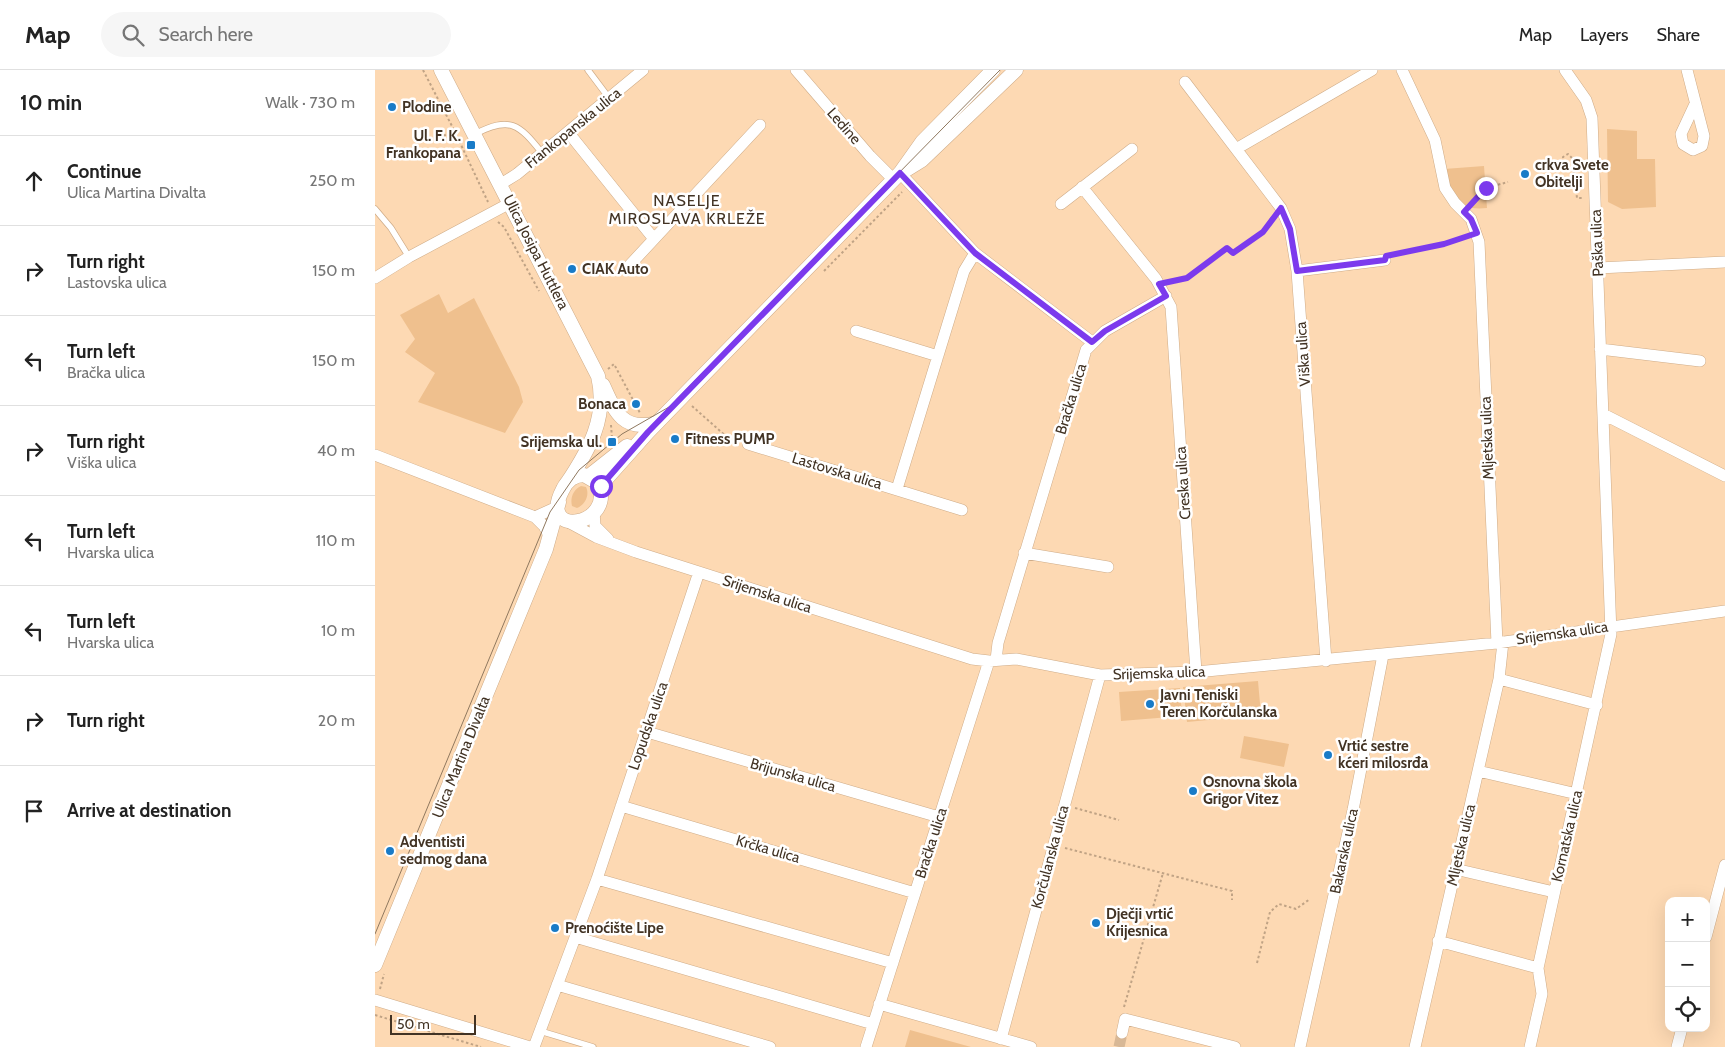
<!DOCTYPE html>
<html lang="en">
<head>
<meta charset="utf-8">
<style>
	:root { --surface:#fff; --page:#f6f6f6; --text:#222; --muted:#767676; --line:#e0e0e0 }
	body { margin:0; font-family:Cabin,sans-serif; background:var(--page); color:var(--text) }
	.controls { position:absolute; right:15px; bottom:15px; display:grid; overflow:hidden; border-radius:10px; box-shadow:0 5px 20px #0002 }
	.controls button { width:45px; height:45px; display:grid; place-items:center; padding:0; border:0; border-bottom:1px solid var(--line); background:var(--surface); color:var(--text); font:25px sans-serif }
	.scale { position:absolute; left:15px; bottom:12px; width:86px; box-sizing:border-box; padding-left:5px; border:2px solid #423324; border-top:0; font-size:14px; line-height:18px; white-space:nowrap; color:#423324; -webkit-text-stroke:4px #fff; paint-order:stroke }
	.stop { position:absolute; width:15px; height:15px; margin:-11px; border:4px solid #7c3aed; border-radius:50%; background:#fff }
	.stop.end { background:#7c3aed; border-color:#fff; box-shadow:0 1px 5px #0008 }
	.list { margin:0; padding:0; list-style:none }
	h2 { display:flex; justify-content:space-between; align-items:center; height:65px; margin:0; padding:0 20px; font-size:21px }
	h2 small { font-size:16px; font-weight:400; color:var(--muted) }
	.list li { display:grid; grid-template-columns:32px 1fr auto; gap:15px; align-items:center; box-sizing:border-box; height:90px; padding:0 20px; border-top:1px solid var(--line) }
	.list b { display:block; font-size:19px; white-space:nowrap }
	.list p { margin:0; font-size:16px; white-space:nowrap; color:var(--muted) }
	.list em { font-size:16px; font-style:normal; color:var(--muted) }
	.icon { flex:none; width:28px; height:28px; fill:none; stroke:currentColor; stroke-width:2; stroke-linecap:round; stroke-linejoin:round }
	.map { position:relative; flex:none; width:1350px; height:977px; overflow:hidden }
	header { display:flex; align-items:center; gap:30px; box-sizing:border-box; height:70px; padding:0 25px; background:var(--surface); border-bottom:1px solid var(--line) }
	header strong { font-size:24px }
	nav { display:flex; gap:28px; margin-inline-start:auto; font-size:18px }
	.search { width:350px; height:45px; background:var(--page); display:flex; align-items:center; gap:12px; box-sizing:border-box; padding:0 18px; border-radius:28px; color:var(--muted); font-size:19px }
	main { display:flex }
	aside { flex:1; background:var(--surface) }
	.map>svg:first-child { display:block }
	.green { fill:#efc08e }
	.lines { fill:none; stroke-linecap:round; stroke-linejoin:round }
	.minor-tunnel { stroke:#d8b896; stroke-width:11; stroke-dasharray:11 5.5; stroke-linecap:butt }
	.service-casing { stroke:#cfac88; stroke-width:7 }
	.minor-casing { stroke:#cfac88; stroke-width:12 }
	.tertiary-casing { stroke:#cfac88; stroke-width:15 }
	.path { stroke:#c0a385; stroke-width:2; stroke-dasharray:2.5 2.5; stroke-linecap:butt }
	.service { stroke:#fff; stroke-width:5.5 }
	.minor { stroke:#fff; stroke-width:11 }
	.tertiary { stroke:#fff; stroke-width:14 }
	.tram { stroke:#8f785f; stroke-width:1 }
	.route { stroke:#7c3aed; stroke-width:6 }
	.poi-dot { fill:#197bc7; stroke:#fff; stroke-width:2 }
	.labels { text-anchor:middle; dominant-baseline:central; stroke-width:5; stroke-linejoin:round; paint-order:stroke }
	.poi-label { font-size:15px; font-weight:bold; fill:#423324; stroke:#fff; text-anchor:start }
	.street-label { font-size:15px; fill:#423324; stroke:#fff }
	.neighbourhood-label { font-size:16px; letter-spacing:1px; fill:#423324; stroke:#fff }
</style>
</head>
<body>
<header>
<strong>Map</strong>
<div class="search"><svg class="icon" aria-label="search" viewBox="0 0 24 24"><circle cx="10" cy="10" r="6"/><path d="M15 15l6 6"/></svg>Search here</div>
<nav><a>Map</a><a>Layers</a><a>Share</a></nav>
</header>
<main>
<aside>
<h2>10 min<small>Walk · 730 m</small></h2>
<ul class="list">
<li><svg class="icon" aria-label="ahead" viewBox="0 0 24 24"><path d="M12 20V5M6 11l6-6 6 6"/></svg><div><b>Continue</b><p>Ulica Martina Divalta</p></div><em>250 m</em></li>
<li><svg class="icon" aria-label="right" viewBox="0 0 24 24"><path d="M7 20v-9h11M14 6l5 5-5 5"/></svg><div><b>Turn right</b><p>Lastovska ulica</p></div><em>150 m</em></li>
<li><svg class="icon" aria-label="left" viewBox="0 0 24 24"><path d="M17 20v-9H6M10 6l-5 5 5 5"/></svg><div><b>Turn left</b><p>Bračka ulica</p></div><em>150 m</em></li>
<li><svg class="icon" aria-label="right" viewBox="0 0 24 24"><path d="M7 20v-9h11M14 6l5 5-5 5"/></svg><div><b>Turn right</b><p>Viška ulica</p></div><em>40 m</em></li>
<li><svg class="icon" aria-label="left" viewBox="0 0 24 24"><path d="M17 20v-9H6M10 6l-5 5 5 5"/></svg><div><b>Turn left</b><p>Hvarska ulica</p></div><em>110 m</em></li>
<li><svg class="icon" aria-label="left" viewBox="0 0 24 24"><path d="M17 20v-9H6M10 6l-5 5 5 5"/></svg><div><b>Turn left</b><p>Hvarska ulica</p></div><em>10 m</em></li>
<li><svg class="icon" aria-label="right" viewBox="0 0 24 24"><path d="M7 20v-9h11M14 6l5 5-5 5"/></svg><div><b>Turn right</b></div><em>20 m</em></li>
<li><svg class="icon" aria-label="arrive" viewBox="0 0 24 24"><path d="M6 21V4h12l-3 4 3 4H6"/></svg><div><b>Arrive at destination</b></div></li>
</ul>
</aside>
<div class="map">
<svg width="1350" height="977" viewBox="0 0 1350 977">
	<rect width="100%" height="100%" fill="#fdd9b3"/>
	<path class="green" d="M1232,59L1262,61V89H1280L1281,137L1247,139L1233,132Z
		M1109,96L1112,138C1080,141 1077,126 1069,99Z
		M64,224L73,243L99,228L144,317L148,332L130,363L43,332L60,303L30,282L40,269L25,245Z
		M206,416L211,417C215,425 210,435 202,438L197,436C195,428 198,420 206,416Z
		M883,611L886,645L812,652L808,617Z
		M805,618L807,646L746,651L744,622Z
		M869,666L914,674L909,697L865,688Z
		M535,960L596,977H530Z"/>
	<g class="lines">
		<path class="minor-tunnel" d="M744,977L747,963"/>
		<g class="service-casing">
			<path id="service" d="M213,0L234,28
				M100,64C135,46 144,54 167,83
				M0,139L16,158L34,187
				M165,961L218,977"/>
		</g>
		<g class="minor-casing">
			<path id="minor" d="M421,0L495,86L519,110
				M1027,0L1060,70L1070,118L1080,133L1096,149L1104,172L1122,573
				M1312,0L1329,66L1327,76L1318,80L1308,74L1306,64L1320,34
				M810,12L906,138L915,159L922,201L951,591
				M193,62L279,169
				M861,79L997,0
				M525,103L600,183L717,272
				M126,114L142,104L268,0
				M707,117L781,209L796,237L821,602
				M686,134L757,79
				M253,197L385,55
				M1223,198L1350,192
				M922,201L1010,190
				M0,208L34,187L135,133
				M481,261L563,286
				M1225,279L1325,291
				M1228,344L1350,406
				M373,374L587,440
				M0,385L160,447
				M522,419L589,201L600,183
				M219,441L220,456L233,469
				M195,453L221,467L261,482L597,589L614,591L641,589L725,605L821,602L1122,573L1350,541
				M175,467L169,456L160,447L182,437
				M649,483L733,497
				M621,590L623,573L711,280L730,261L791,226
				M1124,609L1222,635
				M272,662L564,747
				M1103,701L1202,724
				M246,736L540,823
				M1080,799L1179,822
				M222,809L518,893
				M200,867L498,954
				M1331,867L1350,795
				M1063,871L1163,898
				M182,915L395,977
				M0,930L155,977
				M504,934L656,977
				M747,963L750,949L860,977
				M626,969L725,605
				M159,977L222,809L324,502
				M491,977L614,591
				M925,977L978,740L1008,585
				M1040,977L1124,609L1128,572
				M1155,977L1167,924L1163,898L1236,564L1217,48L1211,30L1190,0
				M1302,977L1307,958"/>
		</g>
		<g class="tertiary-casing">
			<path id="tertiary" d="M66,0L223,306C233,347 214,380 192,413
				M526,103L547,90L641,0
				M228,315C240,342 248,362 282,353
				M209,405L223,413C242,456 161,470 188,419C192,411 199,405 209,405Z
				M214,406L252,376
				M225,421L232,408L273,362L525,103L547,72L618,0
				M0,895L171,479L184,432"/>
		</g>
		<path class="path" d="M48,0L79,60L113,132
			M60,71L79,60
			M1168,98H1208
			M1189,98L1188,87L1193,84L1197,88L1202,128H1208
			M1095,134L1111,118L1133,112
			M123,152L129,157L164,221
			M1019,184L1069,174L1090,167
			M449,201L527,122
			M796,211L812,207L852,178L858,183L888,162L897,147
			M233,299L239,294L265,343
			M317,336L362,376
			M236,355L237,368
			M700,738L744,750
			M690,778L857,821V830
			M882,893L895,842L904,834L921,839L935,829
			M5,919L9,904
			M749,937L788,803
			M0,945L106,977"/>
		<use href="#service" class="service"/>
		<use href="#minor" class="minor"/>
		<use href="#tertiary" class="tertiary"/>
		<path class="tram" d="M0,864L175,442L204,400L247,364L294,337L625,0"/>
	</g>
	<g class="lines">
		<path class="route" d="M226,416L273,362L525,103L600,183L717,272L730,261L791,226L784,214L812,208L852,178L858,183L888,162L906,138L915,159L922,201L1010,190L1011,186L1069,174L1102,163L1096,149L1089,142L1111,118"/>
	</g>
	<g class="poi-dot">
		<circle cx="17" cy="37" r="5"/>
		<rect x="91" y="70" width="10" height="10" rx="2.5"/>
		<circle cx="1150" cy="104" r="5"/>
		<circle cx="197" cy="199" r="5"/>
		<circle cx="261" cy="334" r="5"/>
		<circle cx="300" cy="369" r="5"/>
		<rect x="232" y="367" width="10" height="10" rx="2.5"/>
		<circle cx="775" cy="634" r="5"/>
		<circle cx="953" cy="685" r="5"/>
		<circle cx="818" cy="721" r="5"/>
		<circle cx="15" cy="781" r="5"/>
		<circle cx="721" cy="853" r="5"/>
		<circle cx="180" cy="858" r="5"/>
	</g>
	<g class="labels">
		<g class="poi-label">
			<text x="27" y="37">Plodine</text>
			<text x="86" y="66" text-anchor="end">Ul. F. K.<tspan x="86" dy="17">Frankopana</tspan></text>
			<text x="1160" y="95">crkva Svete<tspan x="1160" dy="17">Obitelji</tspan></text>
			<text x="207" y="199">CIAK Auto</text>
			<text x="251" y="334" text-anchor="end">Bonaca</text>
			<text x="310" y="369">Fitness PUMP</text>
			<text x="227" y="372" text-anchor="end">Srijemska ul.</text>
			<text x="785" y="625">Javni Teniski<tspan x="785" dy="17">Teren Korčulanska</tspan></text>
			<text x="963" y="676">Vrtić sestre<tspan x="963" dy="17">kćeri milosrđa</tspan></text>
			<text x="828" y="712">Osnovna škola<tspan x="828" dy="17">Grigor Vitez</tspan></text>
			<text x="25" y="772">Adventisti<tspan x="25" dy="17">sedmog dana</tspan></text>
			<text x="731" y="844">Dječji vrtić<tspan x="731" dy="17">Krijesnica</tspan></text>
			<text x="190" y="858">Prenoćište Lipe</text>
		</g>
		<g class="street-label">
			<text transform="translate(469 56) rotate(49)">Ledine</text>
			<text transform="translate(198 58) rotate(-39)">Frankopanska ulica</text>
			<text transform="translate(1222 173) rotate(-92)">Paška ulica</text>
			<text transform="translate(161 182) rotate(63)">Ulica Josipa Huttlera</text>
			<text transform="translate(928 284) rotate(-94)">Viška ulica</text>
			<text transform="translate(696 329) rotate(-73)">Bračka ulica</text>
			<text transform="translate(1112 368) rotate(-92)">Mljetska ulica</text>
			<text transform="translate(462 401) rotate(17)">Lastovska ulica</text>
			<text transform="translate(808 413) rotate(-94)">Creska ulica</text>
			<text transform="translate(392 524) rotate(18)">Srijemska ulica</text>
			<text transform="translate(1187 563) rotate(-8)">Srijemska ulica</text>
			<text transform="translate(784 603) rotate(-2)">Srijemska ulica</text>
			<text transform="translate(273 656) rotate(-71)">Lopudska ulica</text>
			<text transform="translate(86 687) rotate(-68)">Ulica Martina Divalta</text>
			<text transform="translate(418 705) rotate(16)">Brijunska ulica</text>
			<text transform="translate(1192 766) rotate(-77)">Kornatska ulica</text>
			<text transform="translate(556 773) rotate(-72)">Bračka ulica</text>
			<text transform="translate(1086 775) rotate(-77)">Mljetska ulica</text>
			<text transform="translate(393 779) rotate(16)">Krčka ulica</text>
			<text transform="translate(969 781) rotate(-78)">Bakarska ulica</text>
			<text transform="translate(675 787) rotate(-75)">Korčulanska ulica</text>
		</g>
		<g class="neighbourhood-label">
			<text x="312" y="130">NASELJE<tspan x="312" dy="18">MIROSLAVA KRLEŽE</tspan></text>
		</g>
	</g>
</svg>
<div class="controls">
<button>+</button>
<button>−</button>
<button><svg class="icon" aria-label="locate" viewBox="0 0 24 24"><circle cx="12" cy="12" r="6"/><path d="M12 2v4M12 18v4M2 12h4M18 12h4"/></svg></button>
</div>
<div class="scale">50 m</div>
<div class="stop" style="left:226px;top:416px"></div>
<div class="stop end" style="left:1111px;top:118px"></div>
</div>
</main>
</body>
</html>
